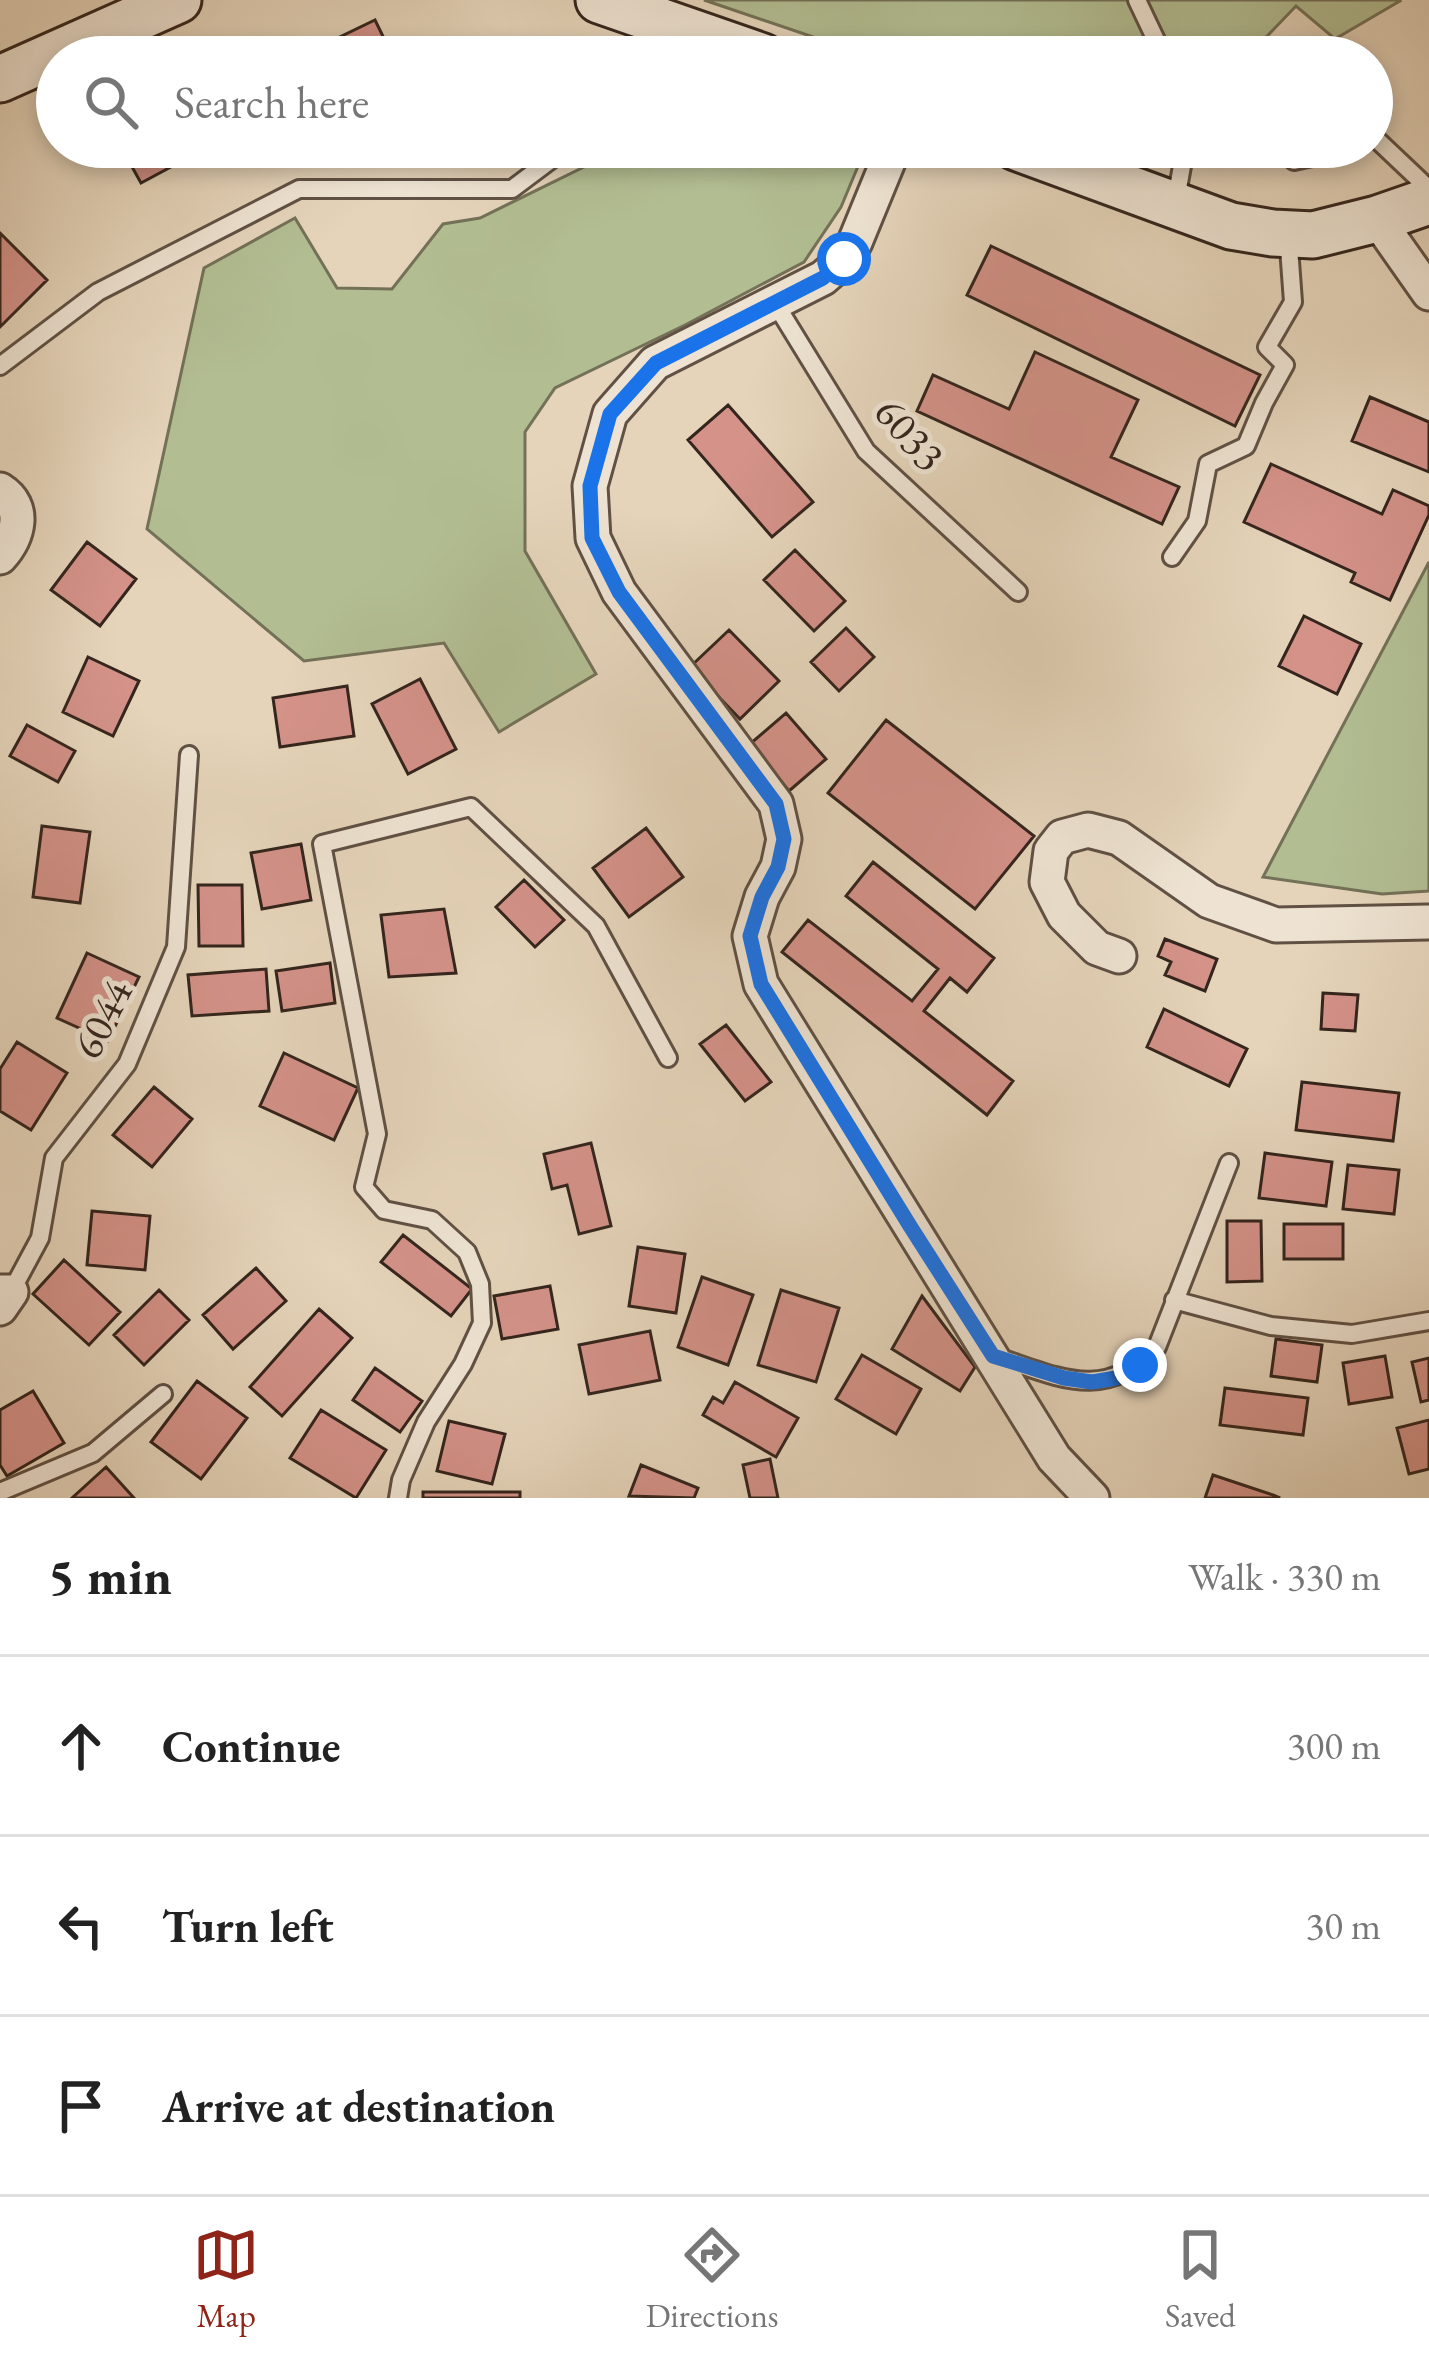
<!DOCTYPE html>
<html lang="en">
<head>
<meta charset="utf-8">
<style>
	:root { --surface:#fff; --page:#f6f6f6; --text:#222; --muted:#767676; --line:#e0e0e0; --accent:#8f2418 }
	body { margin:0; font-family:"EB Garamond",serif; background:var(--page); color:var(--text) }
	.stop { position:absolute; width:36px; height:36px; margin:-27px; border:9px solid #1a73e8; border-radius:50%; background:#fff }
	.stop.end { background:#1a73e8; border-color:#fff; box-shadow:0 3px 12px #0008 }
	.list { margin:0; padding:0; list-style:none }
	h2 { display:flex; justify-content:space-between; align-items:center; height:156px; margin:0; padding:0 48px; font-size:51px }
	h2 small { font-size:39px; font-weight:400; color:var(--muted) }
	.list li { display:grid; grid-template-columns:78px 1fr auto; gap:36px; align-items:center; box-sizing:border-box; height:180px; padding:0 48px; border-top:3px solid var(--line) }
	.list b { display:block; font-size:45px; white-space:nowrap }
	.list em { font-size:39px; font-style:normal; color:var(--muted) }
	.icon { flex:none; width:66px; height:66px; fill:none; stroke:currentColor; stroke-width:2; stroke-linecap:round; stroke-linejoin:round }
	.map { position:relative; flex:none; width:1429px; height:1498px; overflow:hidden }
	.search { position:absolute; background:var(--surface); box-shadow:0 6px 18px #0003; left:36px; right:36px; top:36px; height:132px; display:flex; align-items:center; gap:30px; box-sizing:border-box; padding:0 42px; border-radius:66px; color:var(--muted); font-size:45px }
	.sheet { height:696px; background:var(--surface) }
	nav { display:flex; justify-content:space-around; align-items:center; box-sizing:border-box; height:168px; border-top:3px solid var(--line); background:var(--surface); font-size:33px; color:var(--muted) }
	nav a { display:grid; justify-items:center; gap:6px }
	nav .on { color:var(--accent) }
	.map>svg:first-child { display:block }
	.green { fill:#b2bd92; stroke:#737158; stroke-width:3 }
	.building { fill:#d49289; stroke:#34251d; stroke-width:3 }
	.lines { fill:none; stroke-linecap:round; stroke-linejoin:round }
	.lane-casing { stroke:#605144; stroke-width:22 }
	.street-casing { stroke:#605144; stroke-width:39 }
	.secondary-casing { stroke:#34251d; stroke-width:51 }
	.lane { stroke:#eee3d2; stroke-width:16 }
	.street { stroke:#eee3d2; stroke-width:33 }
	.secondary { stroke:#eee3d2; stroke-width:45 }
	.route { stroke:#1a73e8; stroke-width:15 }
	.labels { text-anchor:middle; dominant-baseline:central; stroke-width:10; stroke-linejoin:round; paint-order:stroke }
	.street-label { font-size:42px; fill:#34251d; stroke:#eee3d2 }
</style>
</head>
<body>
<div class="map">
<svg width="1429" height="1498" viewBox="0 0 1429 1498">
	<rect width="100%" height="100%" fill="#e5d4ba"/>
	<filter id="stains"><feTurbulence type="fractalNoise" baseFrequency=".00167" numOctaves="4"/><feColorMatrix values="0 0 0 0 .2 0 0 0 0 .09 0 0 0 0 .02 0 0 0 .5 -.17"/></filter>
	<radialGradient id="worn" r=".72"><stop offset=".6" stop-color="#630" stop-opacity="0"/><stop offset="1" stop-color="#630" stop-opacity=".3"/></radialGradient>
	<path class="green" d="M704,0H1399L1400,1L1335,39L1296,6L1247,57H872Z
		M609,147H866L841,207L804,262L685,325L555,388L525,432V551L596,674L499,732L444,643L304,661L147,529L204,268L295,218L337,288L392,289L443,224L480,218L598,160Z
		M1429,562V891L1382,894L1263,877Z"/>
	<path class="building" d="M375,20L393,57H319L315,49Z
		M121,147H208L141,183Z
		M0,233L47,280L0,327Z
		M991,246L1260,375L1235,426L967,295Z
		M1035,352L1138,400L1111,457L1179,487L1162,524L917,411L933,375L1009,409Z
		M1370,397L1429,422V472L1352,441Z
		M728,405L813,502L772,537L688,440Z
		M1271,464L1382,514L1393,490L1429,506V515L1390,600L1351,582L1355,573L1244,522Z
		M87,542L136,579L100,626L51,590Z
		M795,550L845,601L814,631L764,580Z
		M1304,616L1361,644L1337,694L1279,666Z
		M846,628L874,657L839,691L811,662Z
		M729,630L779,681L740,719L690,667Z
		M88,657L139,681L113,736L63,712Z
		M420,679L456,749L408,774L372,704Z
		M347,686L354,736L280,747L273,698Z
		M786,713L826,759L789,791L750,744Z
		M886,720L1034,836L975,909L828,793Z
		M27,725L75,751L58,782L10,756Z
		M42,826L90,832L80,903L33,897Z
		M646,828L683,877L629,917L593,868Z
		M301,844L311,900L262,909L251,853Z
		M873,862L994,958L967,992L950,978L924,1011L1013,1081L987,1115L782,952L808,920L912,1001L938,969L846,896Z
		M524,880L564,920L535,947L496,907Z
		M198,885H242L243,946H199Z
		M444,909L456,973L389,977L381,915Z
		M1165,939L1217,959L1205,991L1165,975L1171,962L1158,956Z
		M87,953L139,977L108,1041L57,1018Z
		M330,963L335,1003L282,1011L276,971Z
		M266,969L269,1011L192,1016L188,975Z
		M1323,993L1358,995L1355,1031L1321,1029Z
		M1164,1009L1247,1049L1229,1086L1147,1047Z
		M726,1025L771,1082L745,1101L700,1044Z
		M17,1042L67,1073L31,1130L0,1111V1069Z
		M284,1053L358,1088L334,1140L260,1106Z
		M1302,1082L1399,1093L1393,1141L1296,1130Z
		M154,1087L192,1119L152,1167L113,1135Z
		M591,1143L611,1226L579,1234L567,1185L552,1189L544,1154Z
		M1265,1153L1332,1162L1326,1206L1259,1198Z
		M1348,1165L1399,1170L1394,1214L1343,1209Z
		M92,1211L150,1216L145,1270L87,1265Z
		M1227,1221H1261L1262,1281L1227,1282Z
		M1284,1224H1343V1259H1284Z
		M403,1235L472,1289L451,1316L381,1262Z
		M638,1247L685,1254L676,1313L629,1306Z
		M64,1260L120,1312L89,1345L33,1294Z
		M256,1268L286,1301L233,1349L203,1315Z
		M702,1277L753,1295L728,1365L678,1347Z
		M550,1286L558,1329L502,1339L494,1296Z
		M159,1290L189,1320L144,1365L114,1335Z
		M781,1290L839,1308L816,1382L758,1365Z
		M922,1296L975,1367L960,1391L892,1349Z
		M319,1309L352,1338L282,1416L250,1387Z
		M650,1331L660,1380L589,1394L579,1345Z
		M1276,1339L1322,1345L1317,1382L1271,1376Z
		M862,1355L921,1389L896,1434L836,1399Z
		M1385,1356L1392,1397L1349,1404L1343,1363Z
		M1429,1358V1400L1421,1402L1412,1362Z
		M375,1368L422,1401L400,1432L353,1400Z
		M197,1381L247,1418L201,1479L151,1442Z
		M735,1382L798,1418L776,1457L703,1415L713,1397L723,1403Z
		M1225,1388L1308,1398L1303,1435L1220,1425Z
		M33,1391L64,1443L7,1476L0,1465V1410Z
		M321,1410L386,1450L356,1498L290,1458Z
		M1429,1420V1469L1409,1474L1397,1428Z
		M449,1421L505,1434L492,1484L437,1471Z
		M770,1459L778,1498H750L743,1465Z
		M641,1465L698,1488L694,1498L629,1496Z
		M106,1467L134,1498H72Z
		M1213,1475L1273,1495L1280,1498H1205Z
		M423,1492H520V1498H423Z"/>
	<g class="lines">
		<g class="lane-casing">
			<path id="lane" d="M1137,0L1164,57
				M1372,135L1429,189
				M1278,147L1294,161L1340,151L1345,147
				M1175,205L1182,166L1180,147
				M775,303L866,451L1018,592
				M0,366L98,292L299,189H512L568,147
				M1172,557L1197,521L1208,464L1246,446L1264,403L1285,365L1267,347L1293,302L1288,234
				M11,1292L40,1238L54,1158L127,1064L176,947L189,755
				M1174,1300L1271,1326L1352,1334L1429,1321
				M994,1356C1057,1376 1104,1404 1157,1347L1229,1163
				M0,1492L93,1453L163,1394
				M398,1498L401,1480L426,1422L463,1364L482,1323L480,1284L467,1252L432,1220L384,1210L364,1187L377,1134L322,844L471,807L596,926L668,1058"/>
		</g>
		<g class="street-casing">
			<path id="street" d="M894,147L855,242L845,259L823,278L655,363L610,414L590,486L593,538L619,592L776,804L784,839L778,867L762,897L750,936L761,984L1054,1458L1092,1498
				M1377,219L1429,293
				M0,490C27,507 18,537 0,557
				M1119,956L1097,948L1064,915L1047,882L1051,851L1062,837L1088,830L1119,838L1209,901L1276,925L1429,922
				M0,1292H11L0,1308"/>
		</g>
		<g class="secondary-casing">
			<path id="secondary" d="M599,0L763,57
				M0,79L178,0
				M1016,147L1231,226L1273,233L1313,235L1377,219L1429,201"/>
		</g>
		<use href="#lane" class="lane"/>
		<use href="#street" class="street"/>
		<use href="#secondary" class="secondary"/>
	</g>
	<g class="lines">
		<path class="route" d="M844,259L823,278L656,363L610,414L590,486L592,538L619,592L776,804L784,839L778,867L762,897L750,936L761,984L910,1226L993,1356L1064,1378L1092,1382L1116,1378L1140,1365"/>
	</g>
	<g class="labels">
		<g class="street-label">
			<text transform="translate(910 434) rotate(49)">6033</text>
			<text transform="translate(102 1019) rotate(-63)">6044</text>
		</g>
	</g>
	<rect width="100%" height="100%" filter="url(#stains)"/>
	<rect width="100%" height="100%" fill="url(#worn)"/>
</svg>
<div class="stop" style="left:844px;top:259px"></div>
<div class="stop end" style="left:1140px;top:1365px"></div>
<div class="search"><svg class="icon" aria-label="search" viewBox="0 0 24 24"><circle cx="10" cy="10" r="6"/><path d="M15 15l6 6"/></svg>Search here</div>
</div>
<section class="sheet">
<h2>5 min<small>Walk · 330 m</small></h2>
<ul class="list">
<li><svg class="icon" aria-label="ahead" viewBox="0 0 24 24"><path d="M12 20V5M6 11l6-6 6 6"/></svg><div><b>Continue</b></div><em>300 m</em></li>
<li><svg class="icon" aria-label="left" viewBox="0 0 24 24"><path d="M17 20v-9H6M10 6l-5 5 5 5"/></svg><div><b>Turn left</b></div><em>30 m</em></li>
<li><svg class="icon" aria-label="arrive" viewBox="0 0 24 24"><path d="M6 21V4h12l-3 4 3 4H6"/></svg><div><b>Arrive at destination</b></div></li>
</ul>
</section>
<nav>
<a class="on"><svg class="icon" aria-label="map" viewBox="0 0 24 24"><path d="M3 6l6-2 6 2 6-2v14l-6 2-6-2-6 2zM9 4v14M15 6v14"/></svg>Map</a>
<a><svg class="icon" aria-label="directions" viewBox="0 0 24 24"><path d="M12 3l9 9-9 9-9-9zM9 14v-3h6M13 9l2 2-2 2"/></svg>Directions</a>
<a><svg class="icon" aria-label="saved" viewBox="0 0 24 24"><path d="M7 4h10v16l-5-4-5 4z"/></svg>Saved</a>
</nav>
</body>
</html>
